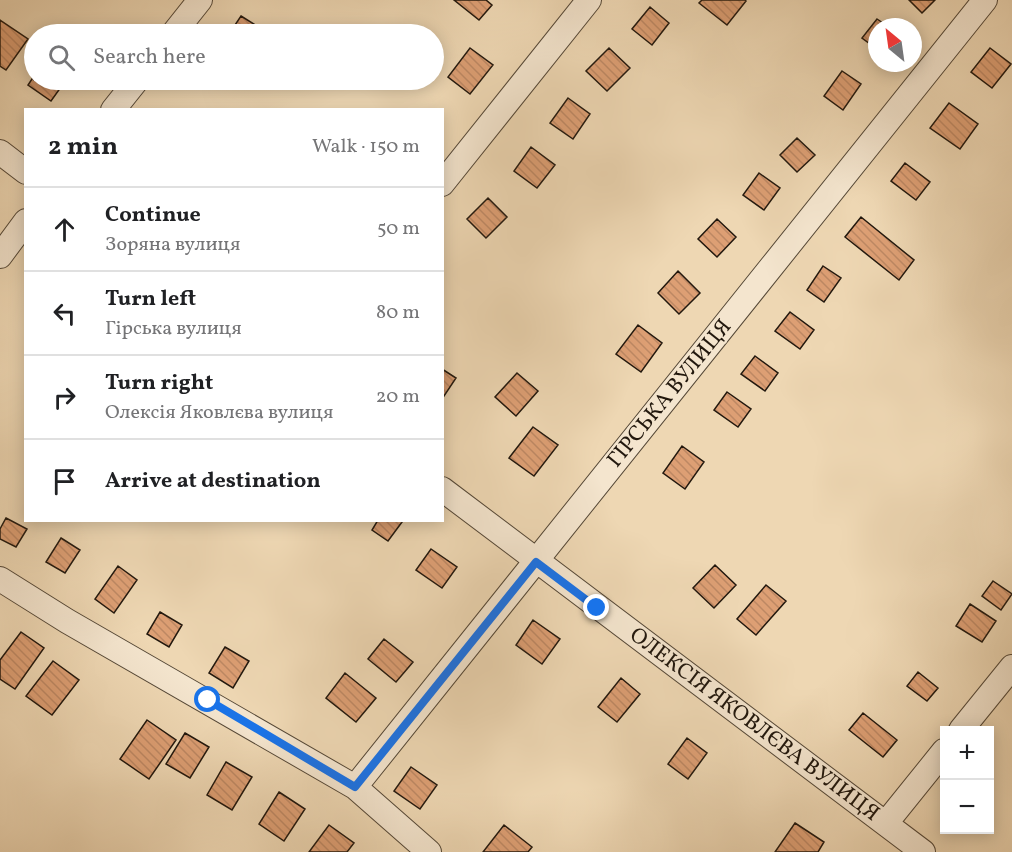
<!DOCTYPE html>
<html lang="en">
<head>
<meta charset="utf-8">
<style>
	:root { --surface:#fff; --page:#f2f2f2; --text:#202124; --muted:#757577; --line:#e0e0e0 }
	body { margin:0; font-family:Vollkorn,serif; background:var(--page); color:var(--text) }
	.controls { position:absolute; right:18px; bottom:18px; display:grid; overflow:hidden; border-radius:0px; box-shadow:0 3px 15px #0003 }
	.controls button { width:54px; height:54px; display:grid; place-items:center; padding:0; border:0; border-bottom:2px solid var(--line); background:var(--surface); color:var(--text); font:30px sans-serif }
	.compass { position:absolute; left:868px; top:18px; width:54px; height:54px; border-radius:50%; background:var(--surface); box-shadow:0 3px 15px #0003; rotate:331deg }
	.stop { position:absolute; width:18px; height:18px; margin:-14px; border:4px solid #1a73e8; border-radius:50%; background:#fff }
	.stop.end { background:#1a73e8; border-color:#fff; box-shadow:0 2px 6px #0008 }
	.list { margin:0; padding:0; list-style:none }
	h2 { display:flex; justify-content:space-between; align-items:center; height:78px; margin:0; padding:0 24px; font-size:26px }
	h2 small { font-size:20px; font-weight:400; color:var(--muted) }
	.list li { display:grid; grid-template-columns:39px 1fr auto; gap:18px; align-items:center; box-sizing:border-box; height:84px; padding:0 24px; border-top:2px solid var(--line) }
	.list b { display:block; font-size:22px; white-space:nowrap }
	.list p { margin:0; font-size:20px; white-space:nowrap; color:var(--muted) }
	.list em { font-size:20px; font-style:normal; color:var(--muted) }
	.icon { flex:none; width:33px; height:33px; fill:none; stroke:currentColor; stroke-width:2; stroke-linecap:round; stroke-linejoin:round }
	.map { position:relative; flex:none; width:1012px; height:852px; overflow:hidden }
	.search { position:absolute; background:var(--surface); box-shadow:0 3px 15px #0003; left:24px; top:24px; width:420px; height:66px; display:flex; align-items:center; gap:15px; box-sizing:border-box; padding:0 21px; border-radius:33px; color:var(--muted); font-size:22px }
	.panel { position:absolute; background:var(--surface); box-shadow:0 3px 15px #0003; left:24px; top:108px; width:420px; height:414px; border-radius:0px }
	.map>svg:first-child { display:block }
	.building { fill:url(#building-back-hatch); stroke:#22180e; stroke-width:1.5 }
	.lines { fill:none; stroke-linecap:round; stroke-linejoin:round }
	.minor-casing { stroke:#554837; stroke-width:26 }
	.minor { stroke:#f4e5ce; stroke-width:24 }
	.route { stroke:#1a73e8; stroke-width:8 }
	.labels { text-anchor:middle; dominant-baseline:central; stroke-width:4.5; stroke-linejoin:round; paint-order:stroke }
	.street-label { font-size:22px; fill:#22180e; stroke:#f4e5ce }
</style>
</head>
<body>
<div class="map">
<svg width="1012" height="852" viewBox="0 0 1012 852">
	<defs>
		<pattern id="building-back-hatch" width="6" height="6" patternUnits="userSpaceOnUse" patternTransform="scale(1.5)"><rect width="6" height="6" fill="#dd9f74"/><path d="M-1 5l2 2M0 0l6 6M5-1l2 2" fill="none" stroke="#bd8863"/></pattern>
	</defs>
	<rect width="100%" height="100%" fill="#eed7b3"/>
	<filter id="stains"><feTurbulence type="fractalNoise" baseFrequency=".00333" numOctaves="4"/><feColorMatrix values="0 0 0 0 .2 0 0 0 0 .09 0 0 0 0 .02 0 0 0 .5 -.17"/></filter>
	<radialGradient id="worn" r=".72"><stop offset=".6" stop-color="#630" stop-opacity="0"/><stop offset="1" stop-color="#630" stop-opacity=".3"/></radialGradient>
	<path class="building" d="M454,0H486L492,5L479,20Z
		M702,0H745L746,1L727,25L699,3Z
		M909,0H935L922,13Z
		M650,7L669,23L652,45L632,29Z
		M241,16L270,34H229Z
		M877,19L889,27H877V49L862,38Z
		M0,20L28,39L6,70L0,66Z
		M470,48L493,65L470,94L448,77Z
		M609,48L630,68L607,91L586,71Z
		M990,48L1011,64L992,88L971,72Z
		M842,71L861,84L843,110L824,96Z
		M34,76V80H66L51,101L28,85Z
		M568,98L590,114L573,139L550,123Z
		M949,103L978,124L960,149L930,128Z
		M797,138L815,155L797,172L780,155Z
		M531,147L555,165L537,188L514,171Z
		M905,163L930,182L916,200L891,181Z
		M759,173L780,188L764,210L743,195Z
		M488,198L507,217L486,238L467,219Z
		M861,217L914,260L899,280L845,237Z
		M717,219L736,237L717,257L698,239Z
		M823,266L841,278L824,302L807,290Z
		M678,271L700,293L679,314L658,293Z
		M790,312L814,330L800,349L775,331Z
		M638,325L662,343L641,372L616,354Z
		M755,356L778,373L765,391L741,374Z
		M442,369L456,378L442,399Z
		M517,373L538,391L516,416L495,397Z
		M727,392L751,409L738,427L714,410Z
		M533,427L558,445L534,476L509,458Z
		M682,446L704,462L685,489L663,473Z
		M6,518L27,529L16,547L0,539V529Z
		M378,520H400L402,522L388,541L372,530Z
		M61,538L80,550L65,573L46,562Z
		M431,549L457,567L442,588L416,570Z
		M715,565L736,585L714,608L693,588Z
		M118,566L137,580L114,613L95,599Z
		M993,581L1012,594L1001,610L982,596Z
		M766,585L786,601L756,635L737,619Z
		M970,604L996,621L982,642L956,626Z
		M160,612L182,625L169,647L147,634Z
		M533,620L560,639L542,664L516,645Z
		M21,632L44,648L15,689L0,679V660Z
		M384,639L413,662L396,682L368,659Z
		M225,647L249,661L233,688L209,673Z
		M53,661L79,680L52,715L26,696Z
		M918,672L938,688L927,701L907,686Z
		M345,673L376,698L356,722L326,698Z
		M621,678L640,694L617,722L598,707Z
		M863,713L897,740L883,757L849,730Z
		M147,720L176,740L149,779L120,759Z
		M185,733L209,747L190,778L166,764Z
		M687,738L707,753L688,779L668,764Z
		M226,762L252,777L232,810L207,795Z
		M411,767L437,785L420,809L394,791Z
		M279,792L305,809L284,841L259,824Z
		M795,823L824,842L818,852H775Z
		M329,825L354,843L347,852H309Z
		M504,825L532,847L528,852H483Z"/>
	<g class="lines">
		<g class="minor-casing">
			<path id="minor" d="M173,34L200,0
				M113,110L137,80
				M0,152L26,172
				M442,184L589,0
				M0,256L26,221
				M442,489L923,852
				M0,579L67,621L355,787L429,852
				M961,730L1012,667
				M355,787L985,0
				M886,823L944,751"/>
		</g>
		<use href="#minor" class="minor"/>
	</g>
	<g class="lines">
		<path class="route" d="M208,700L355,787L536,562L597,608"/>
	</g>
	<g class="labels">
		<g class="street-label">
			<text transform="translate(670 394) rotate(-51)">ГІРСЬКА ВУЛИЦЯ</text>
			<text transform="translate(754 725) rotate(37)">ОЛЕКСІЯ ЯКОВЛЄВА ВУЛИЦЯ</text>
		</g>
	</g>
	<rect width="100%" height="100%" filter="url(#stains)"/>
	<rect width="100%" height="100%" fill="url(#worn)"/>
</svg>
<div class="controls">
<button>+</button>
<button>−</button>
</div>
<svg class="compass" viewBox="-18 -18 36 36"><path d="M0-13l5 13h-10z" fill="#e53935"/><path d="M0 13l5-13h-10z" fill="#757577"/></svg>
<div class="stop" style="left:208px;top:700px"></div>
<div class="stop end" style="left:597px;top:608px"></div>
<div class="search"><svg class="icon" aria-label="search" viewBox="0 0 24 24"><circle cx="10" cy="10" r="6"/><path d="M15 15l6 6"/></svg>Search here</div>
<section class="panel">
<h2>2 min<small>Walk · 150 m</small></h2>
<ul class="list">
<li><svg class="icon" aria-label="ahead" viewBox="0 0 24 24"><path d="M12 20V5M6 11l6-6 6 6"/></svg><div><b>Continue</b><p>Зоряна вулиця</p></div><em>50 m</em></li>
<li><svg class="icon" aria-label="left" viewBox="0 0 24 24"><path d="M17 20v-9H6M10 6l-5 5 5 5"/></svg><div><b>Turn left</b><p>Гірська вулиця</p></div><em>80 m</em></li>
<li><svg class="icon" aria-label="right" viewBox="0 0 24 24"><path d="M7 20v-9h11M14 6l5 5-5 5"/></svg><div><b>Turn right</b><p>Олексія Яковлєва вулиця</p></div><em>20 m</em></li>
<li><svg class="icon" aria-label="arrive" viewBox="0 0 24 24"><path d="M6 21V4h12l-3 4 3 4H6"/></svg><div><b>Arrive at destination</b></div></li>
</ul>
</section>
</div>
</body>
</html>
